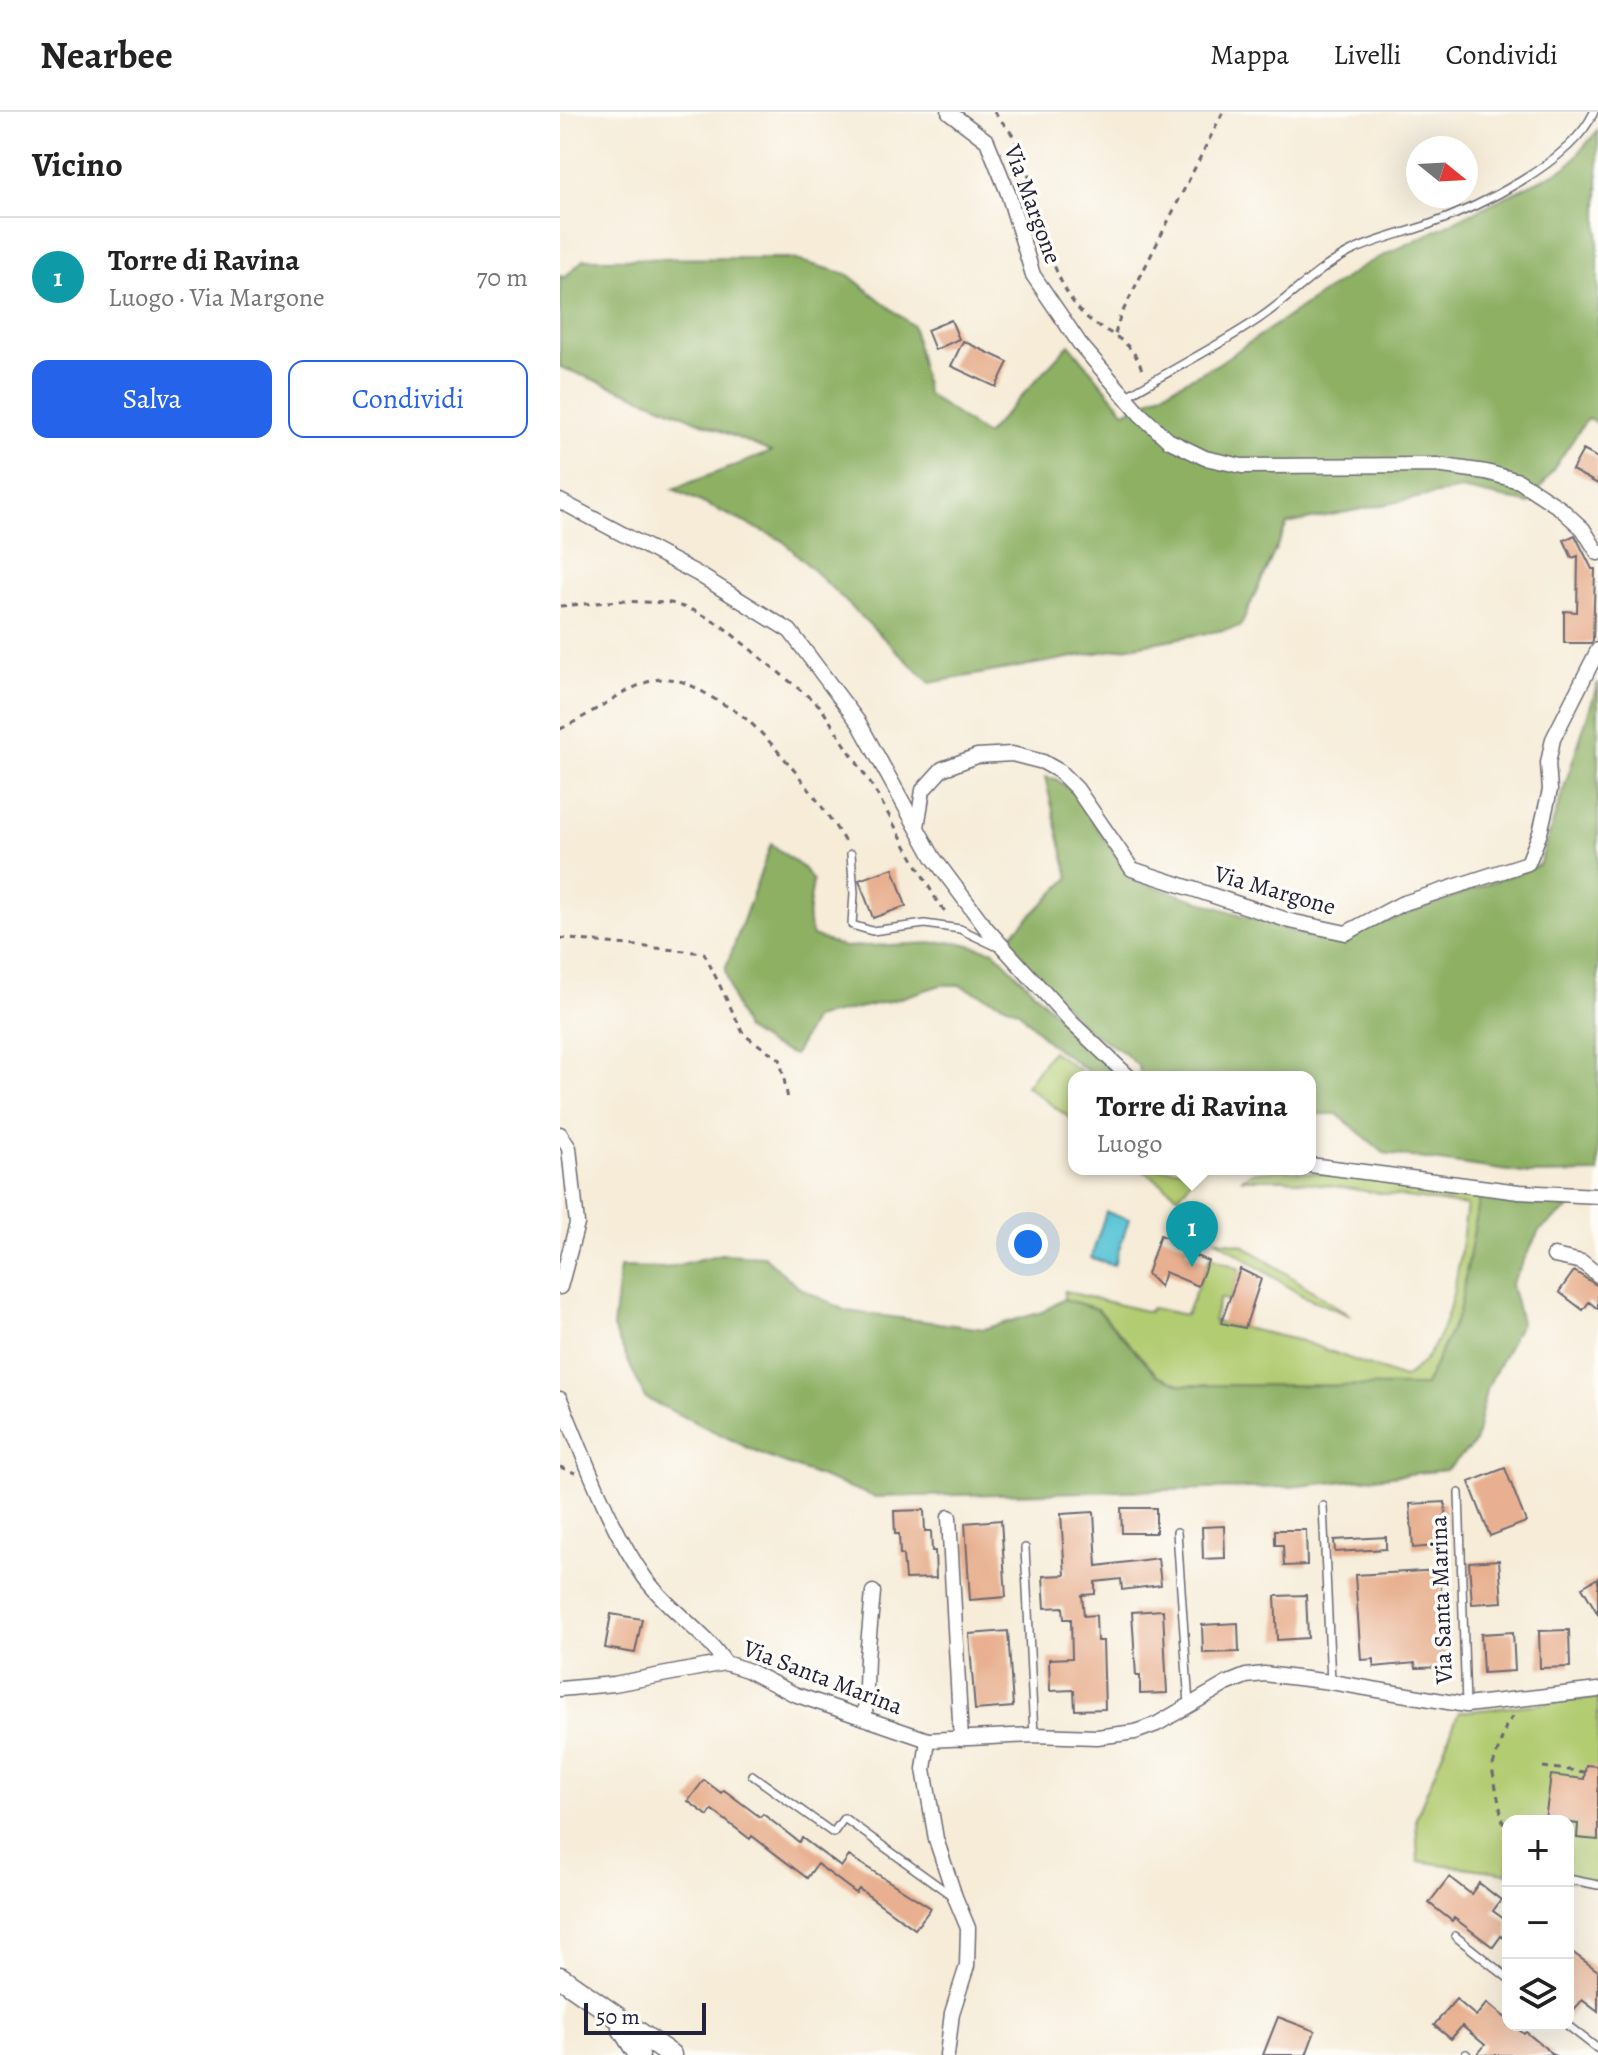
<!DOCTYPE html>
<html lang="it">
<head>
<meta charset="utf-8">
<style>
	:root { --surface:#fff; --page:#f6f6f6; --text:#222; --muted:#767676; --line:#e0e0e0; --accent:#2563eb }
	body { margin:0; font-family:Alegreya,serif; background:var(--page); color:var(--text) }
	.controls { position:absolute; right:24px; bottom:24px; display:grid; overflow:hidden; border-radius:16px; box-shadow:0 8px 32px #0002 }
	.controls button { width:72px; height:72px; display:grid; place-items:center; padding:0; border:0; border-bottom:2px solid var(--line); background:var(--surface); color:var(--text); font:40px sans-serif }
	.compass { position:absolute; left:846px; top:24px; width:72px; height:72px; border-radius:50%; background:var(--surface); box-shadow:0 8px 32px #0002; rotate:108deg }
	.scale { position:absolute; left:24px; bottom:20px; width:122px; box-sizing:border-box; padding-left:8px; border:4px solid #22223b; border-top:0; font-size:22px; line-height:28px; white-space:nowrap; color:#22223b; -webkit-text-stroke:6px #fdfcf7; paint-order:stroke }
	.you { position:absolute; left:468px; top:1132px; width:28px; height:28px; margin:-20px; border:6px solid #fff; border-radius:50%; background:#1a73e8; box-shadow:0 0 0 12px #1a73e833 }
	.badge { display:grid; place-items:center; width:52px; height:52px; border-radius:50%; background:var(--accent); color:#fff; font-size:26px; font-weight:700 }
	.pin { position:absolute; translate:-50% -66px; filter:drop-shadow(0 2px 4px #0008) }
	.pin::after { content:''; position:absolute; top:42px; width:28px; height:24px; background:inherit; clip-path:polygon(0 0,100% 0,50% 100%) }
	.popup { position:absolute; left:508px; top:959px; width:248px; height:104px; box-sizing:border-box; display:grid; place-content:center; border-radius:16px; background:var(--surface); filter:drop-shadow(0 2px 6px #0005); font-size:26px; white-space:nowrap; color:var(--muted) }
	.popup b { font-size:30px; color:var(--text) }
	.popup::after { content:''; position:absolute; left:50%; top:100%; margin-left:-16px; border:16px solid transparent; border-top-color:var(--surface) }
	.list { margin:0; padding:0; list-style:none }
	h2 { display:flex; justify-content:space-between; align-items:center; height:104px; margin:0; padding:0 32px; font-size:34px }
	h2 small { font-size:26px; font-weight:400; color:var(--muted) }
	.list li { display:grid; grid-template-columns:52px 1fr auto; gap:24px; align-items:center; box-sizing:border-box; height:120px; padding:0 32px; border-top:2px solid var(--line) }
	.list b { display:block; font-size:30px; white-space:nowrap }
	.list p { margin:0; font-size:26px; white-space:nowrap; color:var(--muted) }
	.list em { font-size:26px; font-style:normal; color:var(--muted) }
	.actions { display:flex; gap:16px; padding:24px 32px }
	.actions a { flex:1; padding:18px 0; border:2px solid var(--accent); border-radius:16px; text-align:center; font-size:28px; color:var(--accent) }
	.actions .main { background:var(--accent); color:#fff }
	.icon { flex:none; width:44px; height:44px; fill:none; stroke:currentColor; stroke-width:2; stroke-linecap:round; stroke-linejoin:round }
	.map { position:relative; flex:none; width:1038px; height:1943px; overflow:hidden }
	header { display:flex; align-items:center; gap:48px; box-sizing:border-box; height:112px; padding:0 40px; background:var(--surface); border-bottom:2px solid var(--line) }
	header strong { font-size:38px }
	nav { display:flex; gap:44px; margin-inline-start:auto; font-size:28px }
	main { display:flex }
	aside { flex:1; background:var(--surface) }
	.map>svg:first-child { display:block }
	.green { fill:#b2cc72; stroke:#6a7756; stroke-width:2 }
	.forest { fill:#8db064; stroke:#586950; stroke-width:2 }
	.water { fill:#5bc5d6; stroke:#3e7488; stroke-width:2 }
	.building { fill:#e8b090 }
	.lines { fill:none; stroke-linecap:round; stroke-linejoin:round }
	.service-casing { stroke:#6c6972; stroke-width:10 }
	.minor-casing { stroke:#6c6972; stroke-width:17 }
	.secondary-casing { stroke:#6c6972; stroke-width:23 }
	.path { stroke:#6c6972; stroke-width:3; stroke-dasharray:6 6; stroke-linecap:butt }
	.service { stroke:#fff; stroke-width:7 }
	.minor { stroke:#fff; stroke-width:14 }
	.secondary { stroke:#fff; stroke-width:20 }
	.labels { text-anchor:middle; dominant-baseline:central; stroke-width:7; stroke-linejoin:round; paint-order:stroke }
	.street-label { font-size:24px; fill:#22223b; stroke:#fdfcf7 }
</style>
</head>
<body>
<header>
<strong>Nearbee</strong>
<nav><a>Mappa</a><a>Livelli</a><a>Condividi</a></nav>
</header>
<main>
<aside>
<h2>Vicino<small></small></h2>
<ul class="list">
<li><span class="badge" style="background:#0f9aa8">1</span><div><b>Torre di Ravina</b><p>Luogo · Via Margone</p></div><em>70 m</em></li>
</ul>
<div class="actions"><a class="main">Salva</a><a>Condividi</a></div>
</aside>
<div class="map">
<svg width="1038" height="1943" viewBox="0 0 1038 1943">
	<rect width="100%" height="100%" fill="#fdfcf7"/>
	<filter id="ink" filterUnits="userSpaceOnUse"><feTurbulence type="fractalNoise" baseFrequency=".0125" numOctaves="2"/><feDisplacementMap in="SourceGraphic" scale="16" xChannelSelector="R" yChannelSelector="G"/><feConvolveMatrix kernelMatrix="1 2 1 2 8 2 1 2 1" color-interpolation-filters="sRGB"/></filter>
	<filter id="wash" filterUnits="userSpaceOnUse"><feTurbulence type="fractalNoise" baseFrequency=".006" numOctaves="4" result="noise"/><feDisplacementMap in="SourceGraphic" scale="32" xChannelSelector="R" yChannelSelector="G"/><feGaussianBlur stdDeviation="1.8" result="paint"/><feColorMatrix in="noise" values="0 0 0 0 0 0 0 0 0 0 0 0 0 0 0 0 0 1.4 0 .05"/><feComposite in="paint" operator="in"/></filter>
	<g filter="url(#wash)">
		<rect width="100%" height="100%" fill="#f6ecd8"/>
		<path class="green" d="M492,939L528,965H514V1009L466,974Z
			M581,1057H639L619,1084Z
			M725,1058L921,1079L899,1201L865,1274L622,1273L597,1263L538,1197L504,1187V1179L589,1200L591,1196L626,1203L650,1144L680,1157L669,1189L660,1186L653,1209L742,1229L843,1266C895,1238 898,1147 907,1094L725,1067H681L695,1060Z
			M655,1127L683,1133L791,1204L741,1183Z
			M1038,1586V1773L1008,1769V1709H948V1761L858,1749L856,1706L899,1600Z"/>
		<path class="forest" d="M1038,18V311L1027,307L970,392L901,377L727,412L680,515L370,571L222,428L113,377L211,340L90,289L0,255V163L4,166L24,147L229,146L287,162L353,214L367,282L426,323L509,232L565,300L656,253L806,152L1007,55Z
			M1038,571V1061L969,1062L824,1041L777,1002H750V965H582L578,954L563,940L526,917L445,829L509,766L485,665L496,667L513,680L573,768L769,831L979,753Z
			M211,732L243,756L253,769C251,788 244,806 253,824L284,835L397,830L434,839L558,965H536L488,930L459,899L399,873H381L334,888L254,906L234,943L211,934L185,917L173,888L165,858Z
			M921,1079L1017,1090L979,1119L951,1173L961,1210L926,1278L915,1331L886,1358L730,1375L315,1385L205,1344L85,1286L53,1216L60,1155L106,1156L161,1142L204,1144L238,1175L286,1199L424,1217L482,1200L504,1187L537,1197L597,1263L622,1273L865,1274L899,1201Z"/>
		<path class="water" d="M546,1100L569,1107L554,1153L531,1146Z"/>
		<g id="blocks">
			<path class="building" d="M391,208L399,227L375,238L367,218Z
				M403,229L448,250L436,275L391,254Z
				M1023,338L1038,346V372L1012,358Z
				M1015,423L1032,457H1035L1033,529L1031,531H1004V499L1017,500L1018,444L1012,446L1004,428Z
				M333,756L346,794L313,806L299,768Z
				M600,1123L628,1134L626,1140L648,1149L638,1174L605,1160L600,1175L587,1162Z
				M680,1157L701,1167L685,1216L661,1211Z
				M1014,1159L1038,1174V1197L1029,1190L1023,1198L999,1180Z
				M945,1356L966,1410L930,1424L909,1370Z
				M885,1390L887,1433L853,1436L850,1392Z
				M561,1396H596V1421H562Z
				M364,1398L365,1419H371L372,1439H375L376,1466L345,1467L343,1443H340L339,1422H335L334,1399Z
				M534,1400L537,1454L598,1446L601,1473L562,1478L561,1467L535,1470V1482L522,1483L524,1504L536,1503L537,1529H543L545,1597L515,1598L514,1578L490,1579L489,1547L512,1546L511,1507H504L503,1495L485,1496L483,1464L505,1463L501,1402Z
				M441,1408L446,1485L410,1488L405,1411Z
				M664,1414L665,1446L643,1447L642,1415Z
				M715,1418H746L747,1453L724,1454L723,1433H715Z
				M826,1425V1437L775,1440L774,1428Z
				M939,1448L942,1490L912,1492L909,1450Z
				M880,1458L883,1517L887,1516L889,1555L856,1556L855,1551L814,1555V1547L801,1548L795,1463Z
				M1038,1466V1502L1022,1475Z
				M746,1483L748,1526L717,1528L715,1484Z
				M603,1498L607,1581L580,1582V1564H576L572,1500Z
				M51,1502L82,1507L75,1541L45,1536Z
				M678,1511L679,1540L643,1541L642,1513Z
				M1009,1518L1010,1555L980,1556L979,1519Z
				M448,1519L453,1595L415,1598L409,1522Z
				M953,1520L955,1559L923,1561L921,1522Z
				M1026,1653L1038,1654V1728L1017,1726L1018,1712L985,1708L991,1663L1024,1667Z
				M144,1668L161,1681L164,1678L200,1705L203,1702L239,1730L242,1726L281,1755L289,1744L371,1796L355,1817L299,1777L296,1781L257,1752L247,1766L192,1724L190,1727L152,1698L148,1704L128,1689Z
				M889,1765L911,1782L919,1771L941,1788L933,1799L948,1810V1829L941,1824L933,1835L894,1806L892,1809L869,1791Z
				M1008,1837L1038,1859V1900L1022,1888L1008,1907Z
				M896,1887L916,1904L927,1891L948,1908V1913H953L964,1922L966,1920L994,1943H917L925,1933L902,1914L891,1927L874,1913Z
				M718,1905L755,1919L746,1943H703Z"/>
		</g>
	</g>
	<g filter="url(#ink)">
		<use href="#blocks" fill-opacity="0" stroke="#6c6972" stroke-width="2"/>
		<g class="lines">
			<g class="service-casing">
				<path id="service" d="M565,285C609,259 655,236 697,208C730,186 755,158 790,140C814,128 841,122 865,114C917,96 1011,51 1034,0
					M291,742L294,781L292,813L312,819L365,812L400,817L440,836
					M899,1381L906,1593
					M763,1394L771,1570
					M617,1420L629,1593
					M465,1436L474,1623
					M192,1663L273,1721L284,1706L391,1783
					M1008,1767L1038,1773
					M895,1824L948,1866
					M1007,1913L1038,1937
					M906,1942L907,1943"/>
			</g>
			<g class="minor-casing">
				<path id="minor" d="M389,0L427,29L448,81L473,163L520,232L580,302L608,328L645,346L682,354L876,353L926,360L959,369L1000,396L1023,417L1038,441
					M0,389L138,462L230,519L299,611L373,745L426,816L511,910L569,965
					M357,715L363,678L382,657L417,644L452,642L483,650L499,659L517,677L572,757L730,809L786,821L841,792L968,751L980,721L990,678L988,651L993,627L1038,538
					M0,1022L9,1036L17,1112L0,1175
					M750,1053L959,1080L1038,1084
					M994,1144L1022,1150L1038,1163
					M0,1287C24,1344 49,1416 85,1466C108,1498 143,1518 165,1551
					M389,1405L401,1627
					M0,1577L54,1572L165,1551L187,1558L234,1582L368,1628L474,1623L537,1625L575,1620L597,1612L666,1572L686,1564L704,1562L771,1570L906,1593L1038,1578
					M305,1606L307,1545L313,1480
					M368,1628L364,1657L376,1727L395,1785L408,1816L407,1854L392,1901L387,1943"/>
			</g>
			<g class="secondary-casing">
				<path id="secondary" d="M0,1865L111,1943
					M62,1916L79,1943"/>
			</g>
			<path class="path" d="M434,0C441,9 451,19 456,29C480,82 480,141 513,190C536,224 570,217 583,261
				M555,222L560,205L663,0
				M0,494L61,489L111,491L138,500L163,515L260,594L314,677L377,789L387,802
				M0,617C31,604 73,568 103,567C120,566 135,575 148,583C160,591 174,597 185,606C218,634 266,696 287,734
				M0,826L144,841L184,923L220,947L228,987
				M0,1355L15,1361
				M983,1655L1025,1660
				M948,1736L932,1656L946,1614L953,1604"/>
			<use href="#service" class="service"/>
			<use href="#minor" class="minor"/>
			<use href="#secondary" class="secondary"/>
		</g>
	</g>
	<g class="labels">
		<g class="street-label">
			<text transform="translate(473 92) rotate(70)">Via Margone</text>
			<text transform="translate(715 778) rotate(16)">Via Margone</text>
			<text transform="translate(881 1488) rotate(-92)">Via Santa Marina</text>
			<text transform="translate(263 1565) rotate(21)">Via Santa Marina</text>
		</g>
	</g>
</svg>
<div class="controls">
<button>+</button>
<button>−</button>
<button><svg class="icon" aria-label="layers" viewBox="0 0 24 24"><path d="M12 4l9 5-9 5-9-5zM3 14l9 5 9-5"/></svg></button>
</div>
<svg class="compass" viewBox="-18 -18 36 36"><path d="M0-13l5 13h-10z" fill="#e53935"/><path d="M0 13l5-13h-10z" fill="#767676"/></svg>
<div class="scale">50 m</div>
<div class="you"></div>
<div class="pin badge" style="left:632px;top:1155px;background:#0f9aa8">1</div>
<div class="popup"><b>Torre di Ravina</b>Luogo</div>
</div>
</main>
</body>
</html>
